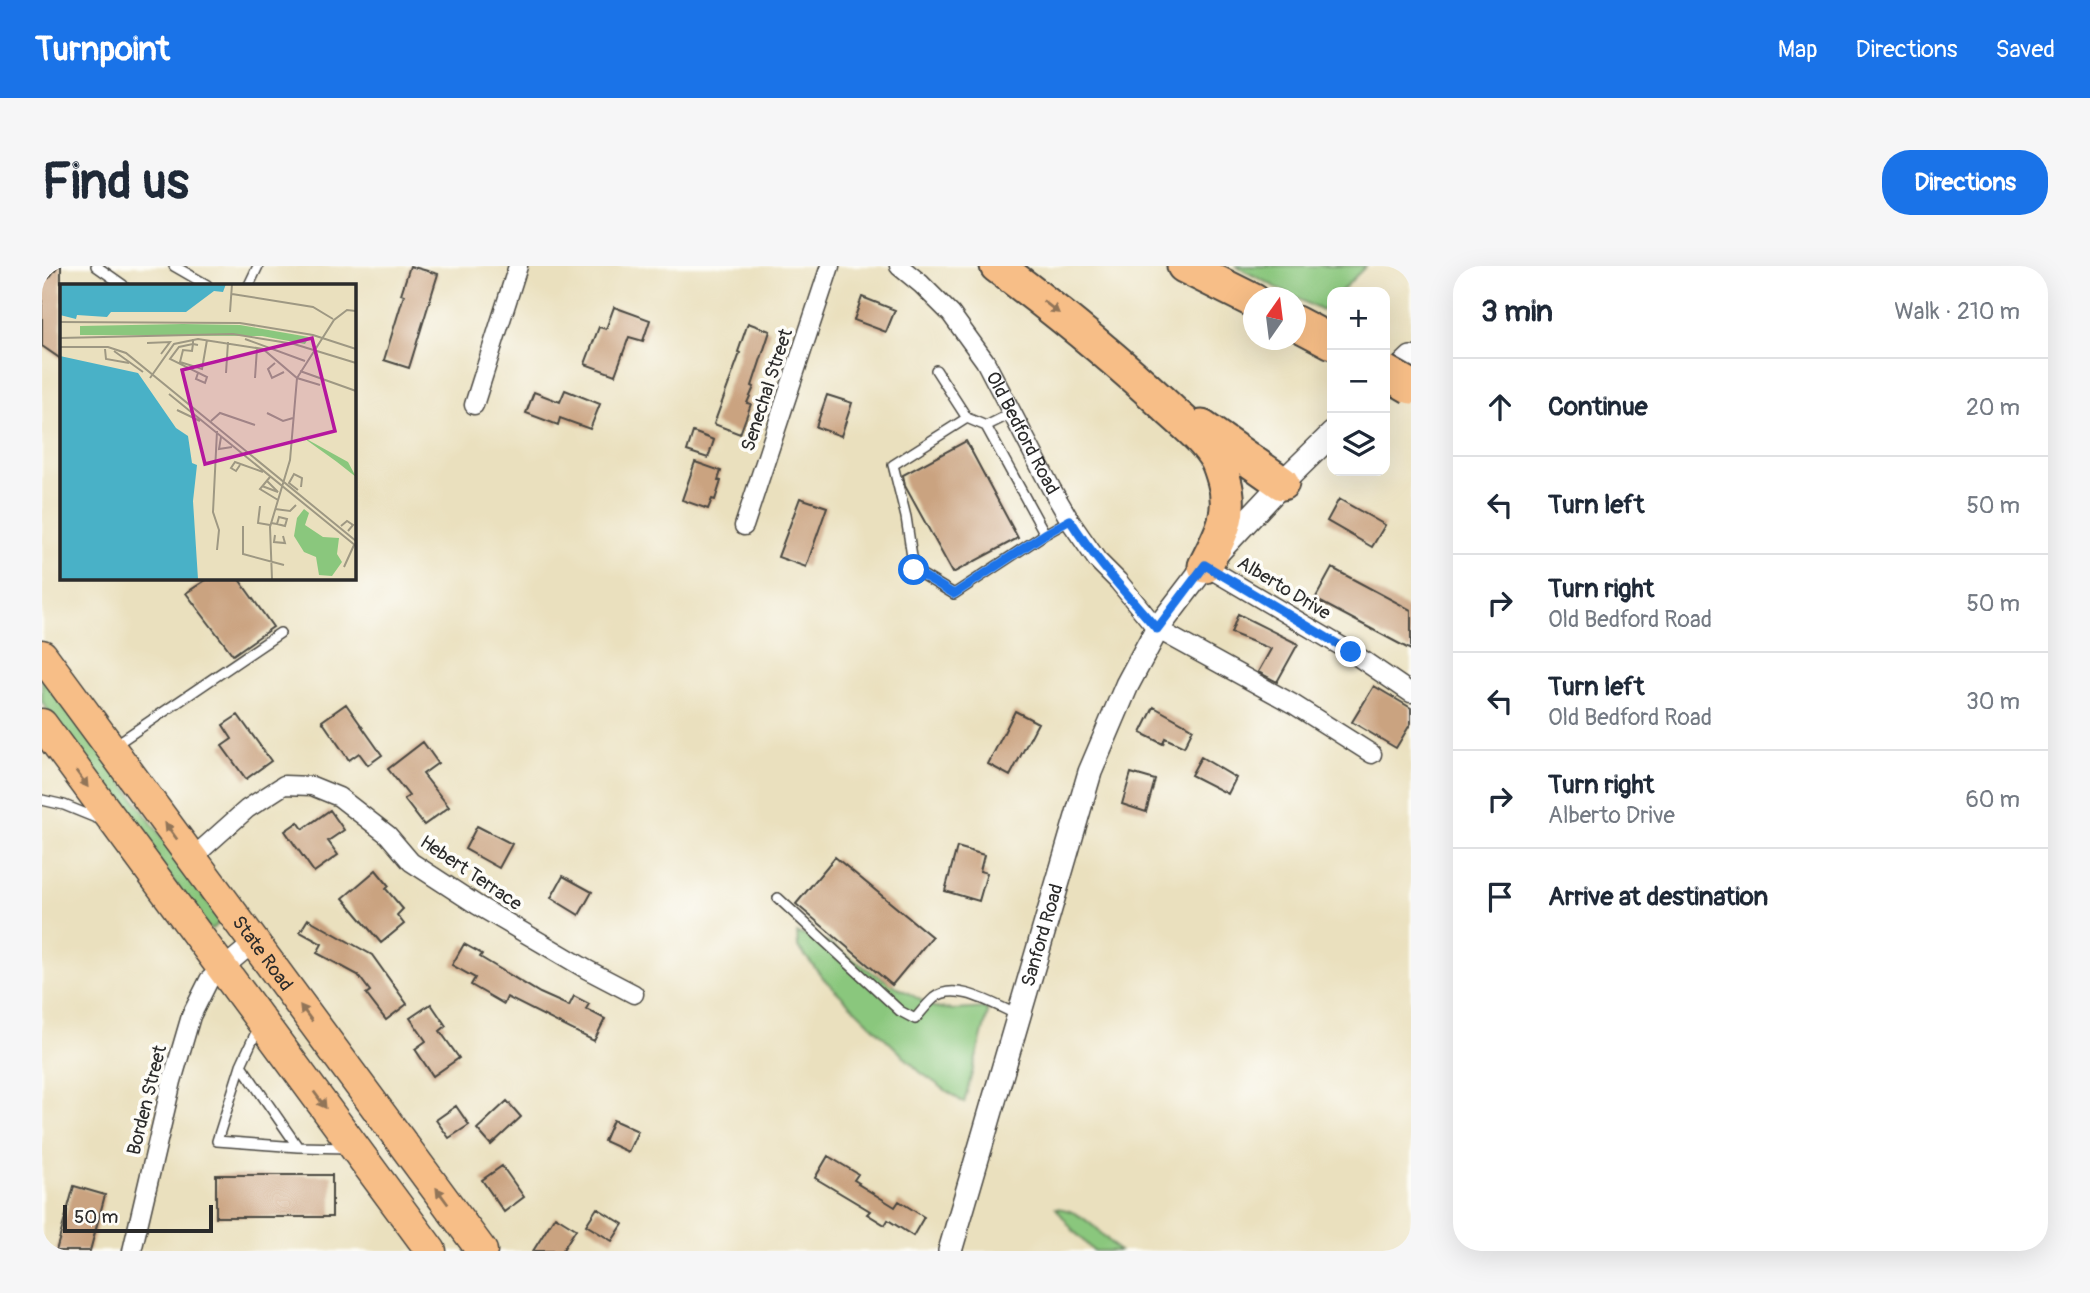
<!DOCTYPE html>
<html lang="en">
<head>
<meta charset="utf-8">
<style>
	:root { --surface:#fff; --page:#f6f6f7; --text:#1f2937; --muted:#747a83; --line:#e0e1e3; --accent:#1a73e8 }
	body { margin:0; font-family:Pangolin,sans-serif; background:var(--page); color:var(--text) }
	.controls { position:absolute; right:21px; top:21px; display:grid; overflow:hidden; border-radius:14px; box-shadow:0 7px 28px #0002 }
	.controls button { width:63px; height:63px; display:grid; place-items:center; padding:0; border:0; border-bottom:2px solid var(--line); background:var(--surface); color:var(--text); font:35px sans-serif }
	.compass { position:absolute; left:1201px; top:21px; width:63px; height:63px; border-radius:50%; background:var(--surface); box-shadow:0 7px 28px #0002; rotate:14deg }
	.scale { position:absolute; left:21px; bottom:18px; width:150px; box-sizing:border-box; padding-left:7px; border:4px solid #2b2b2b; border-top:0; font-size:19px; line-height:24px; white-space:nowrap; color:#2b2b2b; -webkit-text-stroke:5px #fdfcf7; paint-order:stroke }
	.stop { position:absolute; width:21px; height:21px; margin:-16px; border:5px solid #1a73e8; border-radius:50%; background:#fff }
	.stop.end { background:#1a73e8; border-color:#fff; box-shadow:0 2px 7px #0008 }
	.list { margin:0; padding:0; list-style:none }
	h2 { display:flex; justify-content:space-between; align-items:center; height:91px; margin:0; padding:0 28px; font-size:30px }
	h2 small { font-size:23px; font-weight:400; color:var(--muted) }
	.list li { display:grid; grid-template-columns:46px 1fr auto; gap:21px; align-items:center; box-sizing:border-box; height:98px; padding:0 28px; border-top:2px solid var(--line) }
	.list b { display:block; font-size:26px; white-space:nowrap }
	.list p { margin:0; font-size:23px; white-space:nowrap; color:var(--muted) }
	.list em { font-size:23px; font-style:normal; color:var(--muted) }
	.icon { flex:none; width:38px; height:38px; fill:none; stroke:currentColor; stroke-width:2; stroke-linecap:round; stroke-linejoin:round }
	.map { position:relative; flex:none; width:1369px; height:985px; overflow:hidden; border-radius:28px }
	header { display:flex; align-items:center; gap:42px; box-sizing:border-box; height:98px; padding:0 35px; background:var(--accent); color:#fff }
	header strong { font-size:33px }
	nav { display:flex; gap:38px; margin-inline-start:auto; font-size:24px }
	.intro { display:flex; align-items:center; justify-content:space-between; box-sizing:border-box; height:168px; padding:0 42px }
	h1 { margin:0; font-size:49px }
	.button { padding:18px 32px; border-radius:28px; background:var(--accent); color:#fff; font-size:24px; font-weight:700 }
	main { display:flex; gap:42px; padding:0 42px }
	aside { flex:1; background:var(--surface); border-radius:28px; box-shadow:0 7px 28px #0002 }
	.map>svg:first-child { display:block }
	.green { fill:#8ac77d; stroke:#5a7954; stroke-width:2 }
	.building { fill:#caa380 }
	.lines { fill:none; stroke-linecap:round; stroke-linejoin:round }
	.service-casing { stroke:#484641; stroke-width:12 }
	.minor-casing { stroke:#484641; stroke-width:21 }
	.tertiary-casing { stroke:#484641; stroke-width:26 }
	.primary-casing { stroke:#484641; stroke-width:33 }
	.motorway-casing { stroke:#484641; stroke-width:37 }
	.service { stroke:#fff; stroke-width:9 }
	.minor { stroke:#fff; stroke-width:18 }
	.tertiary { stroke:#fff; stroke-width:23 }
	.primary { stroke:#f7be87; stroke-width:30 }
	.motorway { stroke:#f7be87; stroke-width:33 }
	.motorway-bridge-casing { stroke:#484641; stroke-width:37; stroke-linecap:butt }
	.motorway-bridge { stroke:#f7be87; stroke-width:33 }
	.oneway { fill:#917459 }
	.route { stroke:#1a73e8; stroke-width:9 }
	.labels { text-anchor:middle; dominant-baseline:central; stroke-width:7; stroke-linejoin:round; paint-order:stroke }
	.street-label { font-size:19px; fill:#2b2b2b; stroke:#fdfcf7 }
	.inset-road { fill:none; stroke:#9e9883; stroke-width:2 }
	.view { fill:#b5179e; fill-opacity:0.15; stroke:#b5179e; stroke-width:3.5 }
	.inset-edge { fill:none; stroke:#2b2b2b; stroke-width:3.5 }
</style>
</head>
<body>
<header>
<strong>Turnpoint</strong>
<nav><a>Map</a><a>Directions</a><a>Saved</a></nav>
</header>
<div class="intro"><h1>Find us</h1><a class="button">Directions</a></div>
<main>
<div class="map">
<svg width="1369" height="985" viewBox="0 0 1369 985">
	<rect width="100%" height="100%" fill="#fdfcf7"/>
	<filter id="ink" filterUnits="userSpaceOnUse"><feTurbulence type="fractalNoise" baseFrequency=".0143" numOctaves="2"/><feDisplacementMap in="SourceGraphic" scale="14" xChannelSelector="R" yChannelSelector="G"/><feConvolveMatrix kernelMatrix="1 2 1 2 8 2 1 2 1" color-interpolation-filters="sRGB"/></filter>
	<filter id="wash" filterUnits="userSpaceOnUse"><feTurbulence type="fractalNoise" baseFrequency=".00686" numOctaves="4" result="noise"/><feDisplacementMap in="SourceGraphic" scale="28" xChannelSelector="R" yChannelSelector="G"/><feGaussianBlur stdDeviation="1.57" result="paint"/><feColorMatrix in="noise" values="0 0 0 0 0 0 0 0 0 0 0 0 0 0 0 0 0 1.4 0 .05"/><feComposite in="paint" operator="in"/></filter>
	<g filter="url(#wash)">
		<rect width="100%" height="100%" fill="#eae0be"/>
		<path class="green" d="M1193,0H1324L1298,26H1290V34L1280,45Z
			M0,402L179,655L170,663L166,662L0,436Z
			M755,667L786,677L833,708L891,741L912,744L944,742L946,747L922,837L878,806L783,714L756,681Z
			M1014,942C1040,943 1060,969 1077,985H1051L1030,963Z"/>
		<g id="blocks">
			<path class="building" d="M16,0H19V93L0,80V6L7,12Z
				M368,0L396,8L367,102L342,94L362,29L359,28Z
				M820,31L853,44L844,66L812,54Z
				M572,41L608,54L601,75L587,71L573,109L543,98L557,61L564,63Z
				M706,57L728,65L710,120L712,121L705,137L709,138L698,168L672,158L698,87L696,86Z
				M523,124L558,138L548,163L518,152L516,159L484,147L492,126L518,136Z
				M785,129L810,137L799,170L774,161Z
				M651,166L672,174L666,192L645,185Z
				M924,175L976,272L911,307L863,220L861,209Z
				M653,196L679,205L676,214L679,215L673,234L670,233L666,243L640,234Z
				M758,232L785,241L764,301L736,291Z
				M1297,233L1343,259L1330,281L1285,255Z
				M1290,302L1369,344V384L1273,333Z
				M167,312H196L231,361L191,389L144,327Z
				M1196,348L1256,378L1235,416L1216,406L1229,383L1189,367Z
				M1332,420L1369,442V457L1354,482L1310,456Z
				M304,438L340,489L326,499L317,487L307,494L280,455Z
				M1112,441L1151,463L1142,481L1123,472L1121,478L1099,467Z
				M973,445L996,457L968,510L946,498Z
				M196,449L229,495L204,513L180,480L190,473L181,459Z
				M381,476L396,497L381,508L407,541L382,559L362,533L367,530L346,503Z
				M1159,491L1194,512L1186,528L1149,509Z
				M1089,507L1113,514L1104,546L1080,538Z
				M288,544L302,564L286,575L296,589L272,606L243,565L256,556L261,563Z
				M435,560L470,578L457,602L423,583Z
				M915,581L942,589L938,605L945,607L937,635L903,625Z
				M793,591L890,671L850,719L754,638Z
				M334,604L347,620L344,623L361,643L355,649L362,658L339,677L301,632Z
				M521,610L550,626L537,649L509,632Z
				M266,653L330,689L365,738L344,754L324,728L328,725L316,709L275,687L280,678L258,666Z
				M422,678L440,688L438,691L498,727L527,740L532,730L547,738L544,743L563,753L552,775L465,731L462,738L429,719L433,712L410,699Z
				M389,738L404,760L398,765L417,792L391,810L373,783L384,775L368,752Z
				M465,835L479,851L449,879L435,863Z
				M414,840L427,859L407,872L394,854Z
				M571,854L596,865L586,886L562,875Z
				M786,890L816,908L812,914L817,917L816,918L853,941L857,935L882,951L871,970L846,954L843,959L825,948L828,945L773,912Z
				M460,900L482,931L462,946L440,914Z
				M174,909H290V951H174Z
				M32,920L63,929L48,985H14Z
				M555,942L581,958L570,975L544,959Z
				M513,950L534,963L520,985H491Z"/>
		</g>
	</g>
	<g filter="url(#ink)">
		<use href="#blocks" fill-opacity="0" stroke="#484641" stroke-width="2"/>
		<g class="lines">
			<g class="service-casing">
				<path id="service" d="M54,0L81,19
					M132,0L165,19
					M207,19L216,0
					M894,104L925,152
					M970,147L944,160L1003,268L1028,254
					M944,160L925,152L851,199L864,251L872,304L912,328L1003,268
					M73,479L238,367
					M0,534L22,539L59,554
					M736,632L858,745L873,753C879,746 885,738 892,732C914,714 954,740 976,749
					M216,762L199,799L175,875L256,881L307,882
					M199,799L256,881"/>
			</g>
			<g class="minor-casing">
				<g id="minor">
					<path id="s1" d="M857,0L879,18L909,48L943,95L1009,222L1030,258L1055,294L1076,315L1115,363L1251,438L1330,488"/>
					<path d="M432,139L476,0"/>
					<path d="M702,260L788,0"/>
					<path d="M1163,300L1309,386L1369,427"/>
					<path d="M149,593L205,543L242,519L270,520L297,531L346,569L369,596L435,639L544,703L592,728"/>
					<path d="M90,985L130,815L149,750L167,714L211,677"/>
				</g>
			</g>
			<g class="tertiary-casing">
				<g id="tertiary">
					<path d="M1343,117L1369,92"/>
					<path id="s2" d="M908,985L1048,506L1085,419L1115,363L1163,300L1249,208L1290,168"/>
				</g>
			</g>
			<g class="primary-casing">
				<g id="primary">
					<path id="s3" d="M0,389L440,985"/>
					<path d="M0,458L389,985"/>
				</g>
			</g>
			<g class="motorway-casing">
				<path id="motorway" d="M955,0C1015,45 1073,92 1127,143C1143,158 1164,174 1175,194C1178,200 1180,207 1182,214C1192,248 1178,270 1163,300
					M1142,0L1212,35
					M1254,57L1290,76
					M1160,161L1240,217"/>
			</g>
			<use href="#service" class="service"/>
			<use href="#minor" class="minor"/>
			<use href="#tertiary" class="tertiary"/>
			<use href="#primary" class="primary"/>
			<use href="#motorway" class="motorway"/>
			<g class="motorway-bridge-casing">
				<path id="motorway-bridge" d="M1343,106L1369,121"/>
			</g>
			<use href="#motorway-bridge" class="motorway-bridge"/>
		</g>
		<defs><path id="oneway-solid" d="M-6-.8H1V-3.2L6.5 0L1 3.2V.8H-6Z" transform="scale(1.75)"/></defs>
		<g class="oneway">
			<use href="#oneway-solid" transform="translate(1009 41) rotate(38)"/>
			<use href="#oneway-solid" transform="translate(40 513) rotate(54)"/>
			<use href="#oneway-solid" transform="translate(129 565) rotate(-126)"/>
			<use href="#oneway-solid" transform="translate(264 747) rotate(-127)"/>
			<use href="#oneway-solid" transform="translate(278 834) rotate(54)"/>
			<use href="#oneway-solid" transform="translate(400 930) rotate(-126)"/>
		</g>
	</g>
	<g class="lines" filter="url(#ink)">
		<path class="route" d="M872,304L912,328L1003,268L1028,254C1053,294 1085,328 1115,363L1163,299L1309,386"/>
	</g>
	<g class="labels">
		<g class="street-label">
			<text transform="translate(725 124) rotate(-72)">Senechal Street</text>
			<text stroke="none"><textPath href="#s1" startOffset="210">Old Bedford Road</textPath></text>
			<text transform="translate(1242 322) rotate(31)">Alberto Drive</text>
			<text transform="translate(429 607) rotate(34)">Hebert Terrace</text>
			<text stroke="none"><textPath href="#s2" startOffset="329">Sanford Road</textPath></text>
			<text stroke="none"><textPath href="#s3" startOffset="371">State Road</textPath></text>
			<text transform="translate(105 834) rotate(-76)">Borden Street</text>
		</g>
	</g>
	<g transform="translate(18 18)">
		<rect width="296" height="296" fill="#eae0be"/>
		<path d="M123,40L180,41L249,53L245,60L202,52L20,51V42ZM241,152L288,178L296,193L277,178ZM244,225L249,229L245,241L263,253L279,254L277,270L282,278L272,292L259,291L256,273L244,268L234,252L237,234Z" fill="#8ac77d"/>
		<path d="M0,0L148,1L166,0L163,8L154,7L126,28H51L47,33L17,31L16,35L0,31ZM0,72L78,89L116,144L128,152L132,179L137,181L133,217L138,295H0Z" fill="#49b1c7"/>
		<path class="inset-road" d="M172,10L253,23L273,35M170,28L172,0M0,38L180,39L253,51L296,65M0,54L173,50L234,60L296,79M133,55V60L119,63L110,75L147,93L145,99L136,95L138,89M185,55L245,77M87,59L110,58L101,70M138,61L133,60L132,67L123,66L120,78L142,85L147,56M0,63H48L66,69L296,257M45,65L46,75L69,79M54,67L83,88M215,79L208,85L212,94L224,88M240,87L296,107M166,89L168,58M90,94L114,60L138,55L203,65L237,94L260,101M195,94L197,64M109,110L296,262M117,126L140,137M207,129L223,137L233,134M151,137L160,129L195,141M157,147L153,228L159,246L157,266M161,153L159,165L172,163M180,181L176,187L171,184L175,178L203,188M210,193L200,205L218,216M202,202L218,208L207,197M238,206L229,199L234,190L242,194L241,203M200,222L198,239L210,241M215,225L230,227L236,221M211,239L217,240L225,242L227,235L219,233L217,240M183,242V270L224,281M281,242L287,237L293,241L288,247M215,251L214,258L225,259L223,252M284,283L294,261M212,295L210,243L230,176L237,94L274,36L287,26L296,27"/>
		<path class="view" d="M252,54L275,147L145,180L122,86Z"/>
		<rect width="296" height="296" class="inset-edge"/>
	</g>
</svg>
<div class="controls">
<button>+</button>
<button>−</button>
<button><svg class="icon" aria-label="layers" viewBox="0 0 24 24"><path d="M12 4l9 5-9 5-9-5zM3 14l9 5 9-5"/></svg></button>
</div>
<svg class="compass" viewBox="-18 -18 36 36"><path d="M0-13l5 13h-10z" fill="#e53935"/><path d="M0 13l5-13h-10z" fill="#747a83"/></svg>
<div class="scale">50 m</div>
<div class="stop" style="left:872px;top:304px"></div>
<div class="stop end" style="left:1309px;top:386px"></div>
</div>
<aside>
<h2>3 min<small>Walk · 210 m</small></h2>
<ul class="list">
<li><svg class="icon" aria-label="ahead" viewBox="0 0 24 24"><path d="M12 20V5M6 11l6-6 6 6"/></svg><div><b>Continue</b></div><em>20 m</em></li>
<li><svg class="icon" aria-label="left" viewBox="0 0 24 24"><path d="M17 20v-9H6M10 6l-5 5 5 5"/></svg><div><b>Turn left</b></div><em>50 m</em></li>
<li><svg class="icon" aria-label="right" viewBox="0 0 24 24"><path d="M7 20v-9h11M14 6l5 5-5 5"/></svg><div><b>Turn right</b><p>Old Bedford Road</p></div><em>50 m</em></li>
<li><svg class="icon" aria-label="left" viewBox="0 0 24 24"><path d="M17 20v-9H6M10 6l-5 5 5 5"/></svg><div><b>Turn left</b><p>Old Bedford Road</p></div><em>30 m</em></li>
<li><svg class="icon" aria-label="right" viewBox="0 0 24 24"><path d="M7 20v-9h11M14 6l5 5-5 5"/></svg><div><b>Turn right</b><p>Alberto Drive</p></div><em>60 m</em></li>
<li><svg class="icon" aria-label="arrive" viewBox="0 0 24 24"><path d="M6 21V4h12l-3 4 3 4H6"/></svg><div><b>Arrive at destination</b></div></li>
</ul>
</aside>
</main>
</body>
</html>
